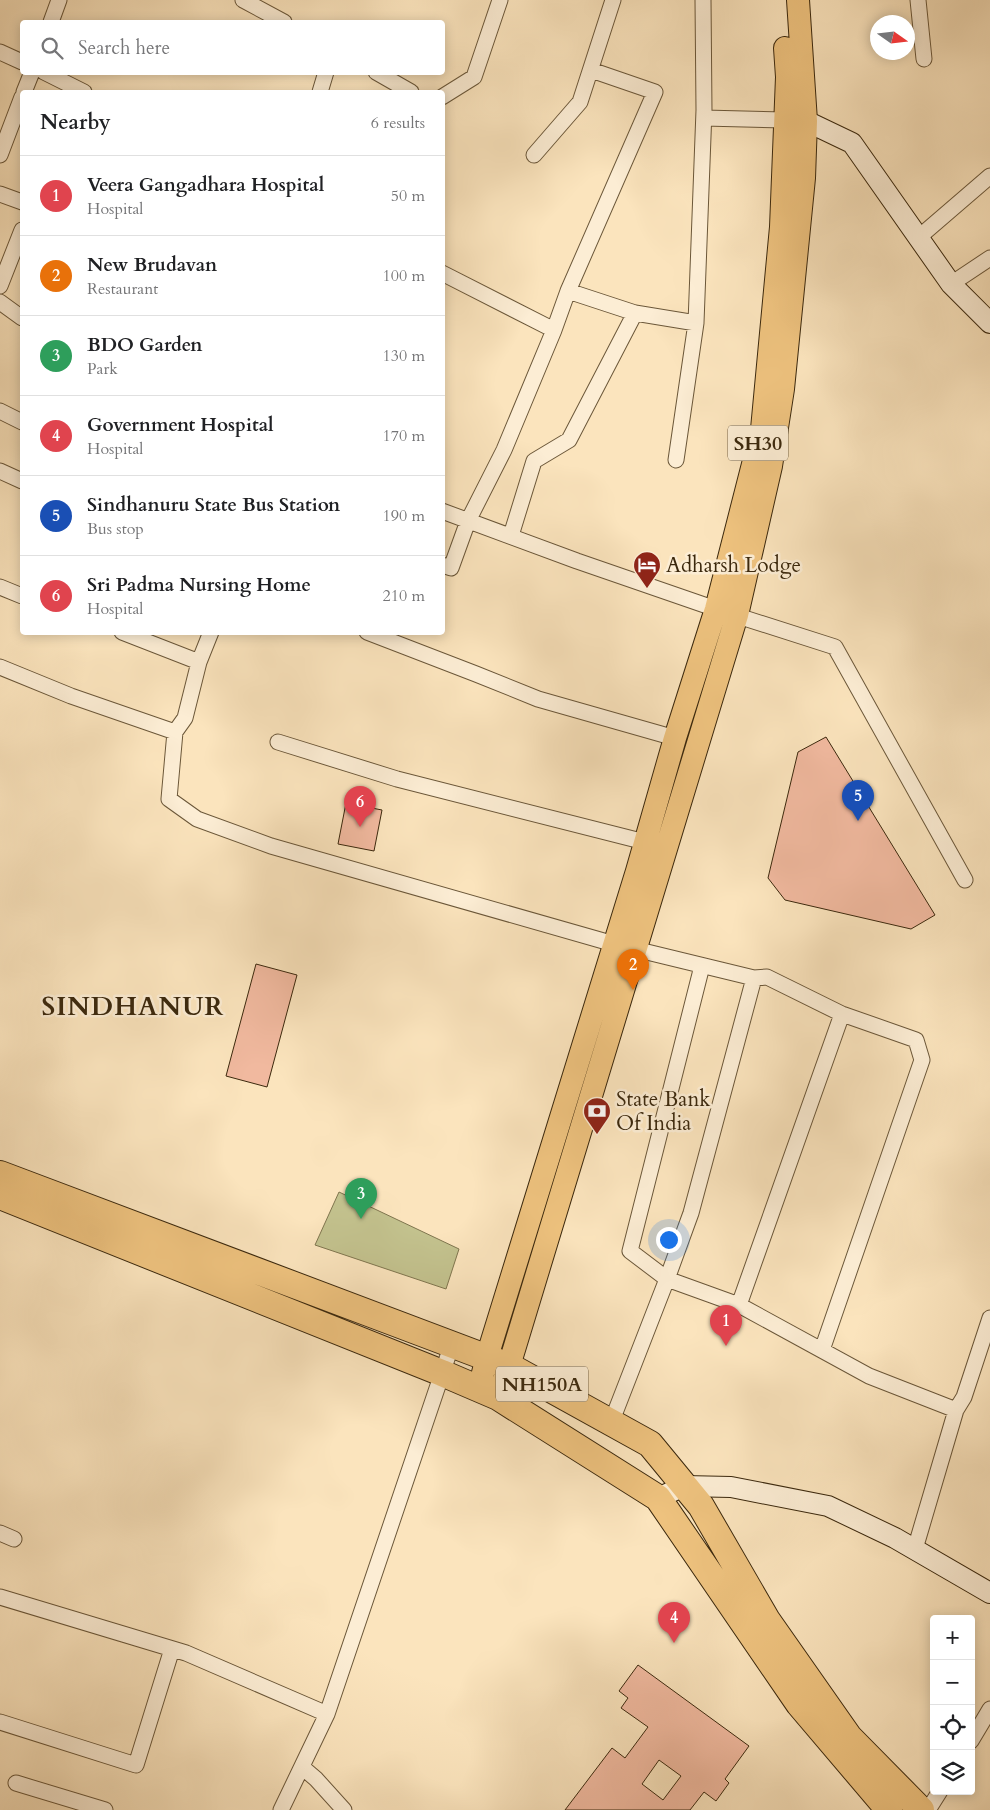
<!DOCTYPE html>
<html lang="en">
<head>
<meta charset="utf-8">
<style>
	:root { --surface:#fff; --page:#f6f6f6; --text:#202124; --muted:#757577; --line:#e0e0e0; --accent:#8f2418 }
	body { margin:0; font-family:Cardo,serif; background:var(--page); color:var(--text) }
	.controls { position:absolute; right:15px; bottom:15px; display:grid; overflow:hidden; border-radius:5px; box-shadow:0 2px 12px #0003 }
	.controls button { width:45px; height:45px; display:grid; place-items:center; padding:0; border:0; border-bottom:1px solid var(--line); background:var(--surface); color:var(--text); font:25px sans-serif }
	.compass { position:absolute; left:870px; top:15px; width:45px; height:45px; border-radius:50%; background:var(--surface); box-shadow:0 2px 12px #0003; rotate:104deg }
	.you { position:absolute; left:668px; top:1239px; width:18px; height:18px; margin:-12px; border:4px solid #fff; border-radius:50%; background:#1a73e8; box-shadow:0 0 0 8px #1a73e833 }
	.badge { display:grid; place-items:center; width:32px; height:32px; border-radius:50%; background:var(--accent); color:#fff; font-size:16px; font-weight:700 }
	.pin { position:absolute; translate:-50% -41px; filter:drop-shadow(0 1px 2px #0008) }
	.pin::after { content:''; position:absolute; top:26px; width:18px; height:15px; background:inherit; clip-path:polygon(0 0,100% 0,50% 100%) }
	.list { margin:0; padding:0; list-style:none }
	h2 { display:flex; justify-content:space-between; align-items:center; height:65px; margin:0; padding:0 20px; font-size:21px }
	h2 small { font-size:16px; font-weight:400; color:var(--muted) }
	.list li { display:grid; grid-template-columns:32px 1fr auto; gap:15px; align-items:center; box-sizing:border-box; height:80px; padding:0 20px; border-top:1px solid var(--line) }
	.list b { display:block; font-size:19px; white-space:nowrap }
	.list p { margin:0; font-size:16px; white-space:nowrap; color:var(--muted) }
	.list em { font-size:16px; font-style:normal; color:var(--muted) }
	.icon { flex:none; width:28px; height:28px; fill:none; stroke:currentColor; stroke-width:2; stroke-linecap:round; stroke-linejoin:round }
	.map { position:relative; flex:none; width:990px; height:1810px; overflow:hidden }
	.search { position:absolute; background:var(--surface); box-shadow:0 2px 12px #0003; left:20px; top:20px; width:425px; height:55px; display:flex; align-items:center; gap:12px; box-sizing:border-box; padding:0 18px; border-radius:5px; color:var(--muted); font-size:19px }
	.panel { position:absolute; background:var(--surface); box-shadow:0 2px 12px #0003; left:20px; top:90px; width:425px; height:545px; border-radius:5px }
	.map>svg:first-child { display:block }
	.green { fill:#c3c28e; stroke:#7f754e }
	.building { fill:#f1b99f; stroke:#3b280d; fill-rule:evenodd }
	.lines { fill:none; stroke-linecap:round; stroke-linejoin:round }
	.street-casing { stroke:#6b5739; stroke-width:17 }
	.secondary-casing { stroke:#3b280d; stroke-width:22 }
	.primary-casing { stroke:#3b280d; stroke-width:24 }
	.highway-casing { stroke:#3b280d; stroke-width:28 }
	.street { stroke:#fcedd4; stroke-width:15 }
	.secondary { stroke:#fcedd4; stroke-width:20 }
	.primary { stroke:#eec27e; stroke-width:22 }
	.highway { stroke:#eec27e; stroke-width:26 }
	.labels { text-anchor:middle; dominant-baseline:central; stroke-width:5; stroke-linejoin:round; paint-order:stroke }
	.shield { fill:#fcedd4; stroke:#756349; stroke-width:1 }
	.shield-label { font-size:20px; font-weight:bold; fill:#3b280d }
	.poi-label { font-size:21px; fill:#3b280d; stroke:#fcedd4; text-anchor:start }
	.district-label { font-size:26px; font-weight:bold; letter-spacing:1px; fill:#3b280d; stroke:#fcedd4 }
</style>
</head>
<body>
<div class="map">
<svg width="990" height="1810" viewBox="0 0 990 1810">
	<rect width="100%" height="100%" fill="#fbe4bd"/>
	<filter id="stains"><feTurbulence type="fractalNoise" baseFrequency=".004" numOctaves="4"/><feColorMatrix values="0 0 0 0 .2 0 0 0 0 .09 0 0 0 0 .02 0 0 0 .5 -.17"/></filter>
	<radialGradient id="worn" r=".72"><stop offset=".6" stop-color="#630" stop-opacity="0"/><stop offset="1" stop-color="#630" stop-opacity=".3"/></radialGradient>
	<path class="green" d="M339,1192L459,1249L446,1289L315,1245Z"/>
	<path class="building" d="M826,737L935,915L911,929L785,900L768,878L798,752Z
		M346,803L382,810L374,851L338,844Z
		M256,964L297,975L267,1087L226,1076Z
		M638,1665L749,1746L725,1779L729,1783L716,1801L704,1792L690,1810H565L612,1748L625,1758L648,1727L621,1708L628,1698L619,1691ZM659,1760L681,1776L663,1800L642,1784Z"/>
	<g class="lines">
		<g class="street-casing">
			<path id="street" d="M243,0L284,22
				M918,0L924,59
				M51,22L59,0
				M0,52L22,62
				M44,72L84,92
				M376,72L411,92
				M24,92L32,72
				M320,92L326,72
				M442,97L474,77L500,0
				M704,118L785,120
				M0,155L22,97
				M534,155L580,102L613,0
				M0,194L22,202
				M918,238L990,176
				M442,273L554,330
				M951,284L990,258
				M0,286L22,230
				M568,291L635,313L696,323
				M0,302L22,318
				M0,411L22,422
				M676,460L696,323L704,110L703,0
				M0,471L22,481
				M442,511L577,561L716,609L835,647L965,880
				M509,535L513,529L534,461L569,440L635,313
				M442,565L451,568L468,521L504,450L554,330L568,291L655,92L591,70
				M0,587L22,596
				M122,632L199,662
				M211,632L199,662L185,718L175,732L169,799L197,819L271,846L614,944L754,978L767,977L842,1014L916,1040L922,1060L822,1350
				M367,632L476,674L538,699L675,738
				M0,667L71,696L175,732
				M278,742L397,779L645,842
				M702,966L630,1251L667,1279L739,1305L869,1376L956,1410
				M739,1305L842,1014
				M611,1423L667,1279L691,1213L754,978
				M0,1533L14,1539
				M915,1549L956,1410L964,1397L990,1318
				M0,1597L186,1653L327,1714
				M0,1722L136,1765L172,1649
				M971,1741L990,1709
				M302,1767L316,1779L344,1810
				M16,1783L105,1810
				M281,1810L327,1714L452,1344
				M928,1810L940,1791"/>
		</g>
		<g class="secondary-casing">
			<path id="secondary" d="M792,121H806L852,143L951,284L990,323
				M658,1498L684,1486L731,1487L828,1506L895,1538L990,1593"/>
		</g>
		<g class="primary-casing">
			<path id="primary" d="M479,1389L487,1357L637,871L675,738L716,609L762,429L781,227L787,77L785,48
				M498,1397L509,1366L737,615L771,466L783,389L804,178L806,121L798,0"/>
		</g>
		<g class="highway-casing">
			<path id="highway" d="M0,1174L509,1366L650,1444L701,1506L767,1620L849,1737L921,1810
				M0,1196L442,1373L498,1397L658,1498L799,1704L889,1810"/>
		</g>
		<use href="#street" class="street"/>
		<use href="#secondary" class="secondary"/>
		<use href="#primary" class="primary"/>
		<use href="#highway" class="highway"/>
	</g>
	<defs>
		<g id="hotel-pin" transform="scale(1.4375)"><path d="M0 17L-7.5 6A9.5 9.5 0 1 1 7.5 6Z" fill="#8f2418" stroke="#fcedd4"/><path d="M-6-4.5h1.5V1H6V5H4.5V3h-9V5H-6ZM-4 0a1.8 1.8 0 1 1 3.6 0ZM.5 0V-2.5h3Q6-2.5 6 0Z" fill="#fff"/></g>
		<g id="bank-pin" transform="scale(1.4375)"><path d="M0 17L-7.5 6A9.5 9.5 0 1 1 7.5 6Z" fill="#8f2418" stroke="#fcedd4"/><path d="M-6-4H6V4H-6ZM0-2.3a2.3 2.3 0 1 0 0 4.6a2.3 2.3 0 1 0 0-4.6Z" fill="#fff"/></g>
	</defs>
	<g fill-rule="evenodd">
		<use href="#hotel-pin" x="647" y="565"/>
		<use href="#bank-pin" x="597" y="1111"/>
	</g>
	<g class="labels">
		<g class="shield">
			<rect x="728" y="425.5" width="60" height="35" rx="4"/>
			<rect x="496" y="1366.5" width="92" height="35" rx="4"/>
		</g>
		<g class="shield-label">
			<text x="758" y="443">SH30</text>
			<text x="542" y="1384">NH150A</text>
		</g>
		<g class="poi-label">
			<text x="666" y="565">Adharsh Lodge</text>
			<text x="616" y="1099">State Bank<tspan x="616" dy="24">Of India</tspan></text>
		</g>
		<g class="district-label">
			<text x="133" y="1006">SINDHANUR</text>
		</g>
	</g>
	<rect width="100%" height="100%" filter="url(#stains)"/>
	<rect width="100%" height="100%" fill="url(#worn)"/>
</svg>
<div class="controls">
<button>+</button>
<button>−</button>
<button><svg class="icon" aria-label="locate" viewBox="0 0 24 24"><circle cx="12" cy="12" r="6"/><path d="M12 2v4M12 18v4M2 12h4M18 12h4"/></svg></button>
<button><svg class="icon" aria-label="layers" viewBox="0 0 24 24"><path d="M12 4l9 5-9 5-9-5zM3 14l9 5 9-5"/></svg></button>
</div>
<svg class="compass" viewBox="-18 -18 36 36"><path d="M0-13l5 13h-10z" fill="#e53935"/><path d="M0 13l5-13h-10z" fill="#757577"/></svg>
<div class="you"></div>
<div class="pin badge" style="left:726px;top:1346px;background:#e0444e">1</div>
<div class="pin badge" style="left:633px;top:990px;background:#e8710a">2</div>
<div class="pin badge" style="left:361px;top:1219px;background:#2e9e5b">3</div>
<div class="pin badge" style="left:674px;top:1643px;background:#e0444e">4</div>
<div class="pin badge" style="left:858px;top:821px;background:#1a4fb4">5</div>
<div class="pin badge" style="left:360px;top:827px;background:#e0444e">6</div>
<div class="search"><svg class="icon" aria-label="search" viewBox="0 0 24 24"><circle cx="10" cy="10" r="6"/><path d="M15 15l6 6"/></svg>Search here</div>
<section class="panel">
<h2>Nearby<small>6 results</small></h2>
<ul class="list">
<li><span class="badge" style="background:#e0444e">1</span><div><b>Veera Gangadhara Hospital</b><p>Hospital</p></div><em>50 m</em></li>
<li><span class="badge" style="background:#e8710a">2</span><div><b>New Brudavan</b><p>Restaurant</p></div><em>100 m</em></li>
<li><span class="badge" style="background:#2e9e5b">3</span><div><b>BDO Garden</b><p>Park</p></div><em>130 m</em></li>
<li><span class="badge" style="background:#e0444e">4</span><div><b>Government Hospital</b><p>Hospital</p></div><em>170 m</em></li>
<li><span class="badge" style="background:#1a4fb4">5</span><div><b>Sindhanuru State Bus Station</b><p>Bus stop</p></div><em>190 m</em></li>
<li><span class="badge" style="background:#e0444e">6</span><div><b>Sri Padma Nursing Home</b><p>Hospital</p></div><em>210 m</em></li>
</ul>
</section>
</div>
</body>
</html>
